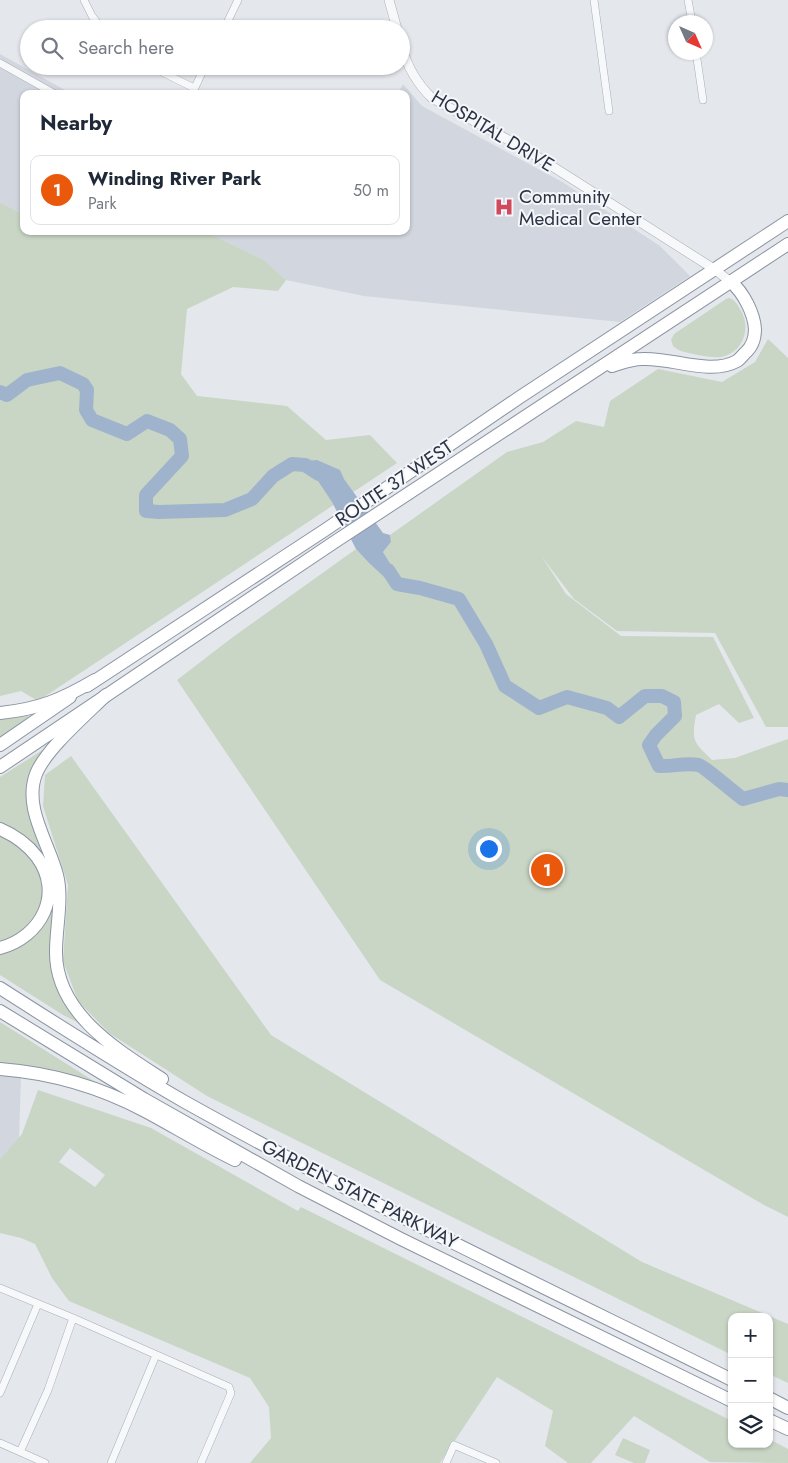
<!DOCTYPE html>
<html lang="en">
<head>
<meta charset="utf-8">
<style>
	:root { --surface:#fff; --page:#f2f2f3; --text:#1f2937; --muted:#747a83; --line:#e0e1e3; --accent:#ea580c }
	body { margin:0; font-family:Jost,sans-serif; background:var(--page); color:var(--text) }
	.controls { position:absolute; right:15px; bottom:15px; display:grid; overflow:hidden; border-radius:10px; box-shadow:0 1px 4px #0004 }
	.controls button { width:45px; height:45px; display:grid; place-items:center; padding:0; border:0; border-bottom:1px solid var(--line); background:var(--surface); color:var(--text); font:25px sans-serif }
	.compass { position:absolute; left:668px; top:15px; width:45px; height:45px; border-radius:50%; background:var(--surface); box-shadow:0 1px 4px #0004; rotate:135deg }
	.you { position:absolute; left:488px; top:848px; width:18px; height:18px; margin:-12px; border:4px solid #fff; border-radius:50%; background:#1a73e8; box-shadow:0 0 0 8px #1a73e833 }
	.badge { display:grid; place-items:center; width:32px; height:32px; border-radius:50%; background:var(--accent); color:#fff; font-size:16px; font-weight:700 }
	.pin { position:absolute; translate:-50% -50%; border:2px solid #fff; box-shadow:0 1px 5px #0006 }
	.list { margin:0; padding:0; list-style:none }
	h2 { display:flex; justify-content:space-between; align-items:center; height:65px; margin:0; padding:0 20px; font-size:21px }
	h2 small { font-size:16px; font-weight:400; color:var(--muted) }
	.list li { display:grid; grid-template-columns:32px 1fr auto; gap:15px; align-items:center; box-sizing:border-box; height:70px; margin:0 10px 10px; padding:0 10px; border:1px solid var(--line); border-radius:10px }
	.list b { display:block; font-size:19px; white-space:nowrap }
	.list p { margin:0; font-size:16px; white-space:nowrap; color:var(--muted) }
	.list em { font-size:16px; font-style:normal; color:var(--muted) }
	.icon { flex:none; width:28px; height:28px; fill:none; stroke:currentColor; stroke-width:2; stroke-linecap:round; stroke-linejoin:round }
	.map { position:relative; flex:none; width:788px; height:1463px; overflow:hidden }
	.search { position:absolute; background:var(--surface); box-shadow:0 1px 4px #0004; left:20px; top:20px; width:390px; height:55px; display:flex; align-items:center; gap:12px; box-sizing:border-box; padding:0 18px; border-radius:28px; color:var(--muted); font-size:19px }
	.panel { position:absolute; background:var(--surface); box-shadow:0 1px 4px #0004; left:20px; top:90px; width:390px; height:145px; border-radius:10px }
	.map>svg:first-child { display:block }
	.built { fill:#d2d6de }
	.green { fill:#c9d6c5; fill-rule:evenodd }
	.water { fill:#9fb4cc }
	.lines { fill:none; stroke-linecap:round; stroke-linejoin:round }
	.river { stroke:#9fb4cc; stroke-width:14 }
	.minor-casing { stroke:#a9aeb7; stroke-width:8 }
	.tertiary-casing { stroke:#a9aeb7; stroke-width:10 }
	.trunk-casing { stroke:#8b94a3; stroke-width:14 }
	.motorway-casing { stroke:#8b94a3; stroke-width:14 }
	.minor { stroke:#f7f8fa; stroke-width:7 }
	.tertiary { stroke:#f7f8fa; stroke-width:9 }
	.trunk { stroke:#fff; stroke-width:12 }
	.motorway { stroke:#fff; stroke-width:12 }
	.labels { text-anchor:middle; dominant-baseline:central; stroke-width:4; stroke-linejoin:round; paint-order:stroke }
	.street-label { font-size:19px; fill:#2b3445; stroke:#f4f6f9 }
	.poi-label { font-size:19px; fill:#2b3445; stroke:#f4f6f9; text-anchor:start }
</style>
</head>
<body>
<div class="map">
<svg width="788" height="1463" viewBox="0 0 788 1463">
	<rect width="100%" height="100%" fill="#e4e7ec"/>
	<path class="built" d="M0,54L72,94H24V215L0,202Z
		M403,84L422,106L564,183L660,246L690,276L620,322L364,296L286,280L264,260L204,231H406V94H398Z
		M0,1075L21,1077L19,1138L0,1159Z"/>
	<path class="green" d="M0,202L24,215V231H204L264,260L286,280L278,291L233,287L187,309L181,374L197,396L287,406L326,440L370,435L397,463L38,701L21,691L0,696Z
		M729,298C735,300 737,304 740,309C751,326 745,349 725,356C716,359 706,356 698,355C689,353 679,352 673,346L671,340L674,334L726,299Z
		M768,339L788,358V727H766L715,633L617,631L574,599L542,557L566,594L621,636L713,637L754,718L739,723L719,704L696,715C691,742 694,742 712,760L735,758L788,739V1217L764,1205L380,980L177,680L233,637L356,549L368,562L401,583L383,552L391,542L390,535L507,452L543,442L576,421L604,427L610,401L658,369L722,382L755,362Z
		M28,716L29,718L0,739V719Z
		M49,746L32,773L54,877L52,954L81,1024L63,1015L0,975V952L26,941L51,877L0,824V777Z
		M71,756L271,1035L642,1262L788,1324V1383L769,1374V1317H732V1355L207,1096L109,1033L78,1001L63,961L68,885L43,806L45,775Z
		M0,835C8,839 20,846 26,852C35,862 44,882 43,896C41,917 21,939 0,941Z
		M0,1022L97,1083L96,1084L0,1064Z
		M38,1090L151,1128L298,1211L301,1207L732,1421V1444H769V1439L788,1449V1463L710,1462L634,1416L591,1463H568L545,1446L553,1411L497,1377L440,1463H250L271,1438L269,1407L250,1378L69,1301L52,1278L35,1244L21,1238L0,1233V1159L22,1134ZM70,1148L105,1175L95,1187L59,1162Z
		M623,1438L650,1450L645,1463H634L615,1455Z"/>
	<path class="water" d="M317,460L340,470L344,479L383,533L390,535L391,542L383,552L402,583L393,585L368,562L356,549L332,502L318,481L305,471L306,461Z"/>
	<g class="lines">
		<path class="river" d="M0,392L7,395L27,380L60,373L83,384L87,390L86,410L92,420L127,434L147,421L170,430L180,439L182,456L146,495V511L159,512L225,510L252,499L273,476L292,464L305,465L319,474
			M388,570L397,584L420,588L459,599L486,644L505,686L539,708L567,697L607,708L619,717L645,696H662L674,702L675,716L656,735L649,745L659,766C672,767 685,762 699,765C702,765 736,794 743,799L779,789L788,790"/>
		<g class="minor-casing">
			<path id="minor" d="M84,0L92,16L102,29
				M594,0L609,111
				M688,0L692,22
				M224,29L238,0
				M696,52L703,100
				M0,63L55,94
				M150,66L194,88
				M192,94L205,66
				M0,1288L73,1318L229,1387L231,1393L201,1463
				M0,1393L38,1304
				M0,1443L45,1463
				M20,1452L48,1390L73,1318
				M111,1463L156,1355
				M446,1463L454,1445L496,1463"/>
		</g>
		<g class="tertiary-casing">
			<path id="tertiary" d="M389,0L397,29
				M401,45C407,66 416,83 432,98L525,149L714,269L731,282"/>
		</g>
		<g class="trunk-casing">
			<path id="trunk" d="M612,366C622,363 631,359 642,359C671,357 710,376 737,361C740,359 743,355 745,353C752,347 755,338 755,329C754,313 743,292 731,282
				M87,686L325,530L520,397L788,221
				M0,745L70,697
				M0,767L333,543L788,244"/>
		</g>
		<g class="motorway-casing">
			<path id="motorway" d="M106,695C86,715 46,749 36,774C23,808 49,843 57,875C63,898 56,928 56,951C55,1013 117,1050 162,1079
				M0,713C39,709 61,700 95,680
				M0,829C14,835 28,845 37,857C64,894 41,937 0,948
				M0,988C61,1027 122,1066 185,1102C364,1202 548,1289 732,1380
				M0,1011L144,1099L298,1186L401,1239L732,1401
				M0,1069C51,1073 100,1087 145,1111C175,1127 204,1145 235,1160
				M769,1398L788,1408
				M769,1420L788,1429"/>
		</g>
		<use href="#minor" class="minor"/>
		<use href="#tertiary" class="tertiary"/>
		<use href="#trunk" class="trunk"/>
		<use href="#motorway" class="motorway"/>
	</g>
	<defs>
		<g id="hospital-bare" transform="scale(1.5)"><path d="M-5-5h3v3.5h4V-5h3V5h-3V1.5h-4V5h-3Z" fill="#d1495b" stroke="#f4f6f9" stroke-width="2.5" paint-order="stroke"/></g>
	</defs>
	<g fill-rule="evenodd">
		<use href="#hospital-bare" x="504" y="207"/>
	</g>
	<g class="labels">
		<g class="street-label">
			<text transform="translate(493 131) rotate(31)">HOSPITAL DRIVE</text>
			<text transform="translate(394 483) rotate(-34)">ROUTE 37 WEST</text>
			<text transform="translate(360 1194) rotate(27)">GARDEN STATE PARKWAY</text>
		</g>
		<g class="poi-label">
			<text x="519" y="196">Community<tspan x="519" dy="22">Medical Center</tspan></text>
		</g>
	</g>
</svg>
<div class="controls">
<button>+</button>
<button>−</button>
<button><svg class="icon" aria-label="layers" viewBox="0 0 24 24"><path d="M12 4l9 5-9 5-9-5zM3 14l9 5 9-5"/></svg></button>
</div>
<svg class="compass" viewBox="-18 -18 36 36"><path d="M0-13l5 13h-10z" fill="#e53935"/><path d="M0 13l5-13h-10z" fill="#747a83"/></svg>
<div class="you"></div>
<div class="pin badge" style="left:547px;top:870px">1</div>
<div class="search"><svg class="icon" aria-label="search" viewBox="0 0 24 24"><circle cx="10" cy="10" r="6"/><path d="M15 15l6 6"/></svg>Search here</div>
<section class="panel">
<h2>Nearby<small></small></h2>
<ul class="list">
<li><span class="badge">1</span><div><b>Winding River Park</b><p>Park</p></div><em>50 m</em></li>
</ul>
</section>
</div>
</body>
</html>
